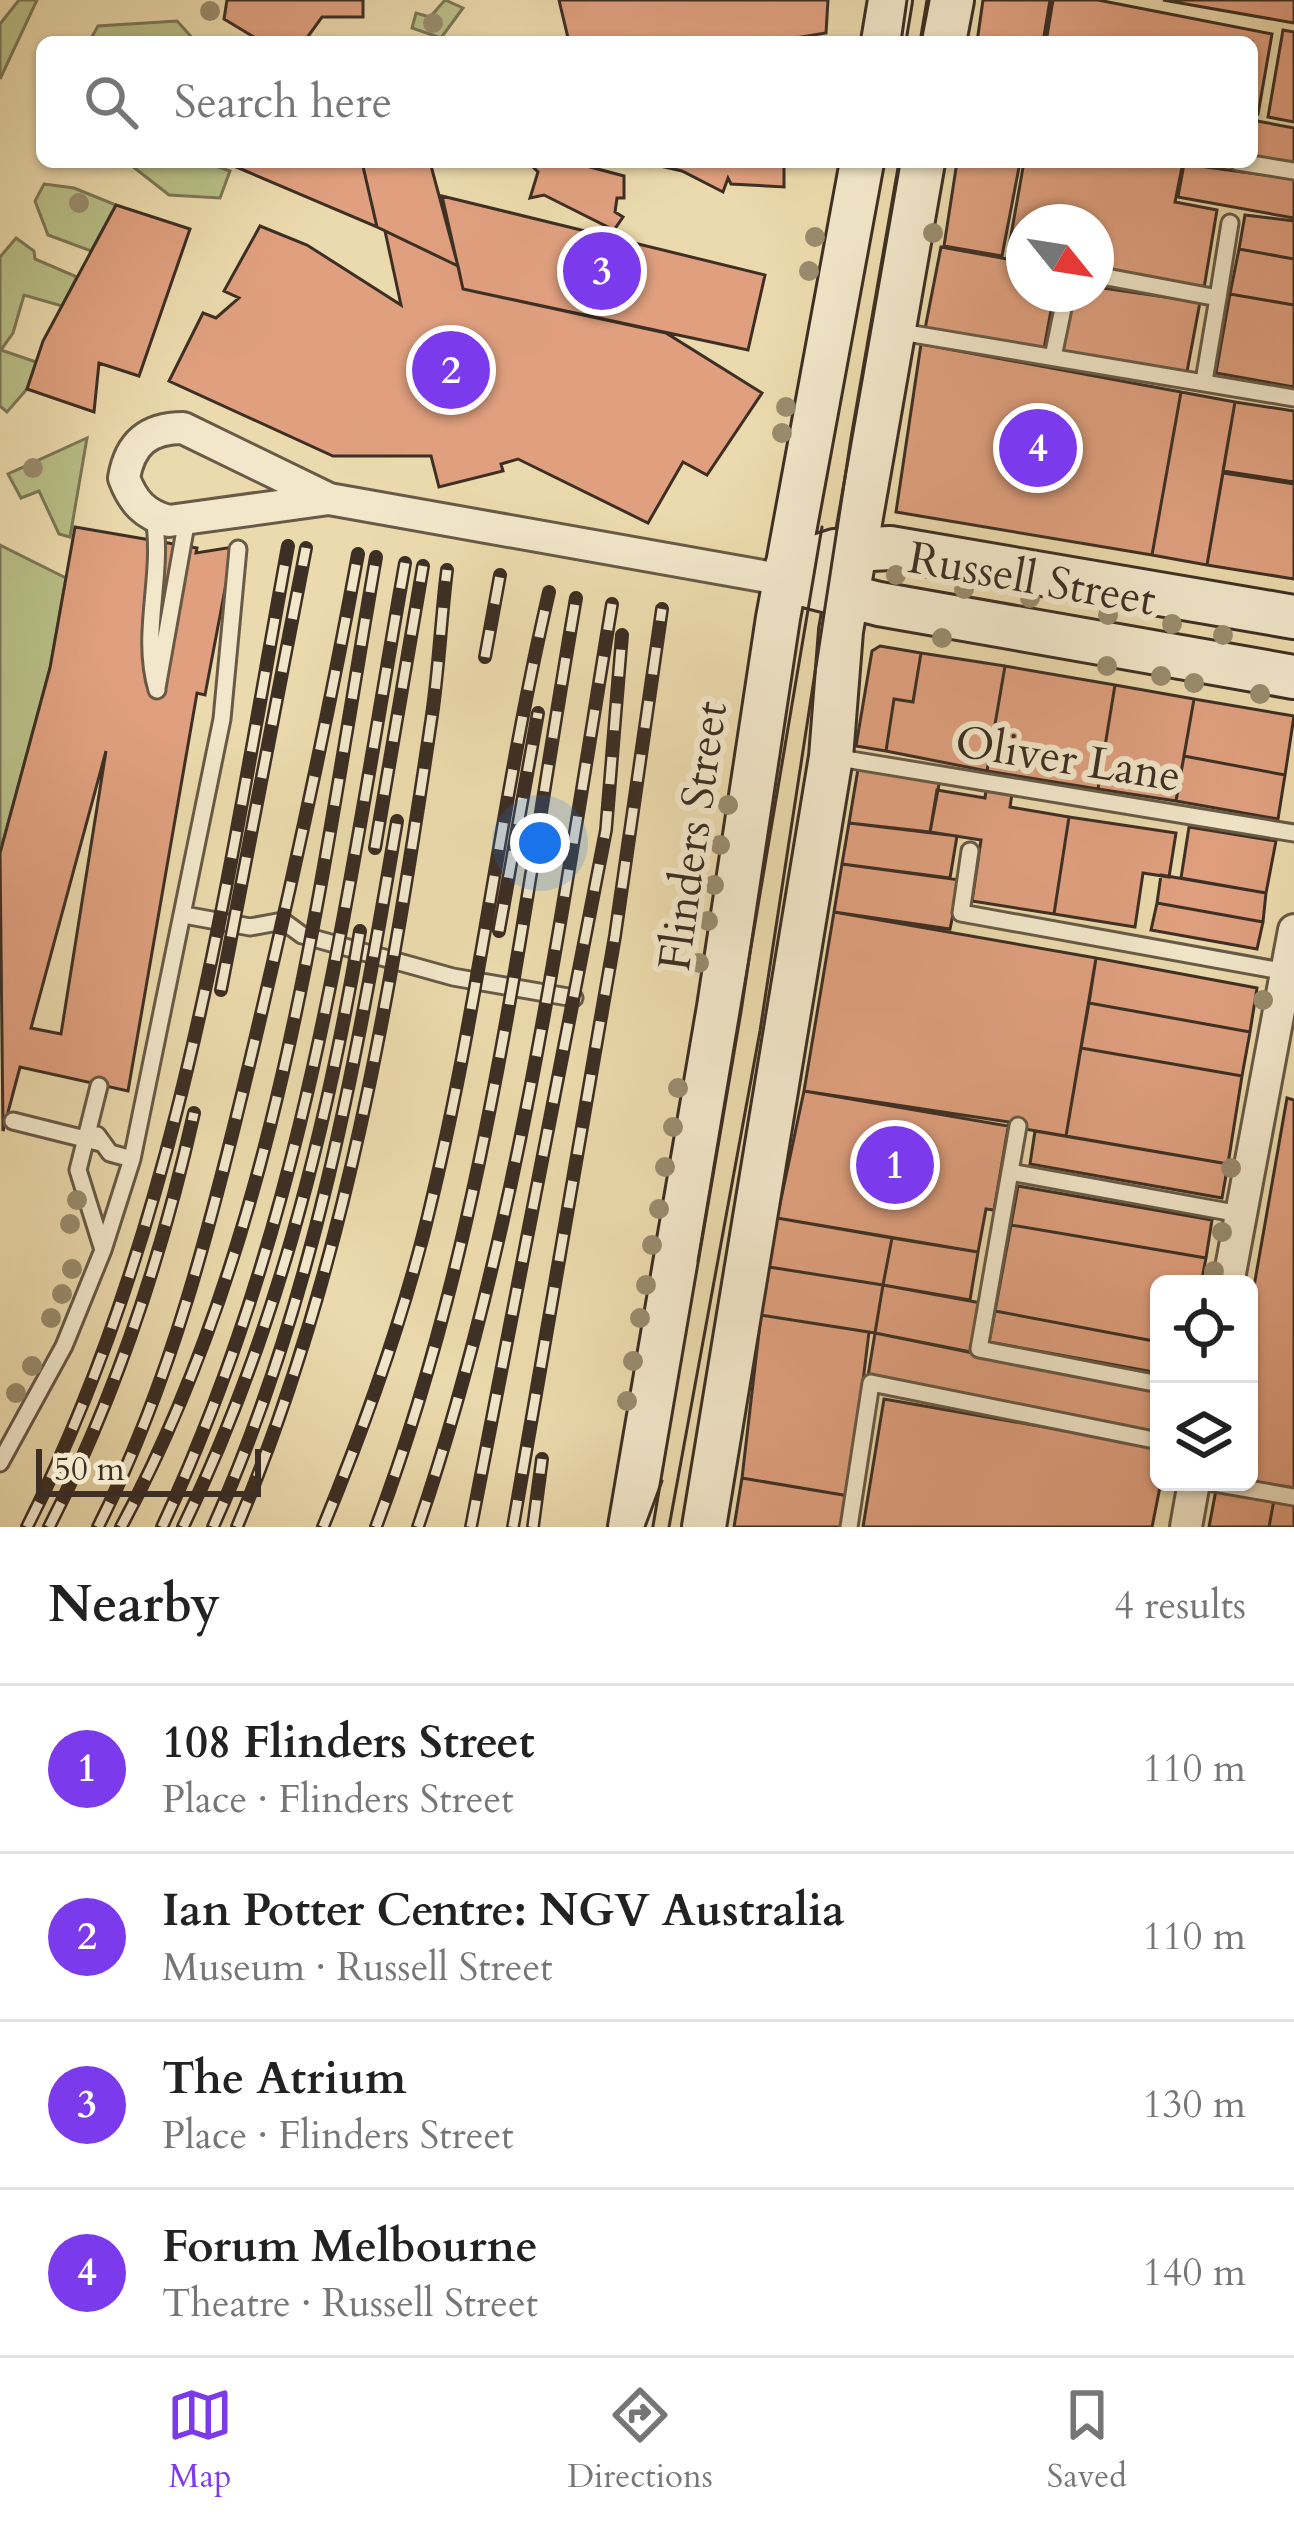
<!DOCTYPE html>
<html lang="en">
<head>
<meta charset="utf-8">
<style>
	:root { --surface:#fff; --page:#f2f2f2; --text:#222; --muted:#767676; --line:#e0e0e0; --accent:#7c3aed }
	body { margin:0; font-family:Cardo,serif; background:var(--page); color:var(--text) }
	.controls { position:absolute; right:36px; bottom:36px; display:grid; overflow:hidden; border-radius:18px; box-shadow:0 3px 9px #0004 }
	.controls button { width:108px; height:108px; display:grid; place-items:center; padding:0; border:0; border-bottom:3px solid var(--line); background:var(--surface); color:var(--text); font:60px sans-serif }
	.compass { position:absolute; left:1006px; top:204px; width:108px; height:108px; border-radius:50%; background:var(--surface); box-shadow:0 3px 9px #0004; rotate:120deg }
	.scale { position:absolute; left:36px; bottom:30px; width:225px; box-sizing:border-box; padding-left:12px; border:6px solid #3d2f24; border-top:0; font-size:33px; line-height:42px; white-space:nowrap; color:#3d2f24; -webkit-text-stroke:9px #f2e7ca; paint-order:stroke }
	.you { position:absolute; left:540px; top:843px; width:42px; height:42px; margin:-30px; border:9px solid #fff; border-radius:50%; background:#1a73e8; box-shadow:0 0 0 18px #1a73e833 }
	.badge { display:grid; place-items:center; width:78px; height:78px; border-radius:50%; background:var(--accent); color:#fff; font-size:39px; font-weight:700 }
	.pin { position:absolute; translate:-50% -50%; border:6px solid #fff; box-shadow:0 3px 12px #0006 }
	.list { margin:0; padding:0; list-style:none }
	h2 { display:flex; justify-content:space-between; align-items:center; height:156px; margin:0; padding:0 48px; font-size:51px }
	h2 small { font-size:39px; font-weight:400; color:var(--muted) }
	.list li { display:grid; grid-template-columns:78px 1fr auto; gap:36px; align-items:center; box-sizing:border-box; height:168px; padding:0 48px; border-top:3px solid var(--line) }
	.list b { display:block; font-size:45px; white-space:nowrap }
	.list p { margin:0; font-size:39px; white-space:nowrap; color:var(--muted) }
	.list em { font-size:39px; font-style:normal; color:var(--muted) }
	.icon { flex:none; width:66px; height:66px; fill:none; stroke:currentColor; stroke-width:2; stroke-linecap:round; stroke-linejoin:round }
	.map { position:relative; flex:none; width:1294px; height:1527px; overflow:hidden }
	.search { position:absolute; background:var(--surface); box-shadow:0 3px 9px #0004; left:36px; right:36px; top:36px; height:132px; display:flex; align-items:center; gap:30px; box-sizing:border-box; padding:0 42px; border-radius:18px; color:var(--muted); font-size:45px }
	.sheet { height:828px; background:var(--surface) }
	nav { display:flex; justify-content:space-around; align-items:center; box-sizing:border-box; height:168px; border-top:3px solid var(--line); background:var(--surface); font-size:33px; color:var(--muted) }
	nav a { display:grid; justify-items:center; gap:6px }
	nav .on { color:var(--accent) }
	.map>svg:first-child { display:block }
	.green { fill:#b9bf88; stroke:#7b7756; stroke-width:3 }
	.building { fill:#e0a07f; stroke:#3d2f24; stroke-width:3; fill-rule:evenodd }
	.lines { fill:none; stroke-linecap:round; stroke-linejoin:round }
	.service-casing { stroke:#685a46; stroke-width:21 }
	.minor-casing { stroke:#685a46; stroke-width:36 }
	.secondary-casing { stroke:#3d2f24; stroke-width:48 }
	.service { stroke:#f2e7ca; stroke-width:15 }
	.minor { stroke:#f2e7ca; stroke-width:30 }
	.secondary { stroke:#f2e7ca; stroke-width:42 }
	.tram { stroke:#3d2f24; stroke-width:3 }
	.rail-casing { stroke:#3d2f24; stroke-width:14 }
	.rail { stroke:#f2e7ca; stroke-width:9; stroke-dasharray:27; stroke-linecap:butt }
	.tree { fill:#998c6d }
	.labels { text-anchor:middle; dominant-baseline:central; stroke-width:12; stroke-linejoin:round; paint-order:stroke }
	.street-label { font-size:45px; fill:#3d2f24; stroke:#f2e7ca }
</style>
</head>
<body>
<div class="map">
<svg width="1294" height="1527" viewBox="0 0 1294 1527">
	<rect width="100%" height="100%" fill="#ebdaad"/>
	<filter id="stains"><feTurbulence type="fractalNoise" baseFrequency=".00167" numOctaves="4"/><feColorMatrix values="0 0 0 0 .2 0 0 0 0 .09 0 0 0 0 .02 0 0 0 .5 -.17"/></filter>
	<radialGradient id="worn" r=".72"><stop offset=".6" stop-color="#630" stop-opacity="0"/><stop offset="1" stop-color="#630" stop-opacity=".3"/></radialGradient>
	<path class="green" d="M19,0H37L0,79V24Z
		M445,0L463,8L441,38L412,28L416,13L430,17Z
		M177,21L196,42H89L98,26Z
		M127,162H204L230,171L220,198L169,195Z
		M44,184L74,188L116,205L91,251L48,235L35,201Z
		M16,238L34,251L35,259L77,277L62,306L24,295L13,333L1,350L36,362L27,389L7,412L0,406V257Z
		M87,438L70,537L59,534L39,491L21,498L8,474Z
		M0,545L66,578L50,668L0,853Z"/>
	<path class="building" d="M227,0H363V17H322L304,42H262L224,19Z
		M559,0H828L826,33L771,42H569Z
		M983,0H1050L1043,42H977Z
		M1053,0H1098L1272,34L1258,114L1252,113V42H1046Z
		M1163,0H1294V23Z
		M1283,30L1294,32V122L1268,117Z
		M1252,120L1294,128V163L1252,156Z
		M224,162H362L377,227L234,166Z
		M362,162H430L458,266L377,227Z
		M528,162L575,163L624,176V198H617L615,212L623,217L614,230L544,195L530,198L538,172Z
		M643,162H784V187L731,184L728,178L723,192L682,171Z
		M957,162H1020L1002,256L944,246Z
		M1024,162H1183L1175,202L1217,210L1204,288L1096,272V222H1024V260L1007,258Z
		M1184,164L1294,179V218L1178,197Z
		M442,196L765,275L748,350L463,289Z
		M116,205L190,229L139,376L99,363L94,412L27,389L43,341Z
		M1245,215L1294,221V259L1239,249Z
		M260,226L307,245L401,305L385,231L458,266L463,289L666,333L762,393L707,475L683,462L648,523L518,459L501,464L503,471L439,487L431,456H333L169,381L203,313L216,318L239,298L224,291Z
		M941,247L1024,262V294H1054L1043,354L924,334Z
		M1239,249L1294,259V305L1230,294Z
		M1096,287L1200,302L1186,377L1058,355L1069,294H1096Z
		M1230,294L1294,305V387L1216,373Z
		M921,344L1181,392L1152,555L896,512Z
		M1181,392L1235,402L1207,565L1152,555Z
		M1235,402L1294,411V482L1223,471Z
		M1223,473L1294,484V579L1207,565Z
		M75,527L197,548L196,553L233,547L205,695L197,693L128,1091L20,1067L3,1131L0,853L50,668ZM106,751L61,1034L31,1028Z
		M880,646L921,653L913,702L894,699L886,751L856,746L872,651Z
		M921,653L1005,666L987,771L886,751L894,699L913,702Z
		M1005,666L1115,685L1098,789L987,771Z
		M1115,685L1194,699L1176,801L1098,789Z
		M1194,699L1294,716L1285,775L1184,756Z
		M1184,756L1285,775L1278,819L1176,801Z
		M858,769L940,779L930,832L849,823Z
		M937,790L985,798L986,790L1012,794L1010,807L1069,817L1054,914L972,901L981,840L930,832Z
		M1069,817L1176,833L1169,877L1143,873L1135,927L1054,914Z
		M849,823L957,836L950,878L842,864Z
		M1189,827L1276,841L1266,893L1181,878Z
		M842,864L960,880L950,929L834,912Z
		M1161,875L1266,893L1263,922L1157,903Z
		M1157,903L1263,922L1257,949L1151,930Z
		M834,912L1096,958L1066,1136L804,1091Z
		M1096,958L1257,988L1250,1032L1089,1003Z
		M1089,1003L1250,1032L1242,1076L1081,1048Z
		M1081,1048L1242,1076L1228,1164L1066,1136Z
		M804,1091L1009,1122L994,1210L986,1209L978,1252L777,1218Z
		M1287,1098L1294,1100V1488L1249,1481V1315Z
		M1035,1131L1228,1164L1222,1198L1030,1164Z
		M1018,1186L1212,1220L1206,1258L1011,1225Z
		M777,1218L892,1238L883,1285L769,1267Z
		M1011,1225L1206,1258L1201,1284H1159V1342L995,1311Z
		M892,1238L978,1252L970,1300L883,1285Z
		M769,1267L883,1285L875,1333L761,1315Z
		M883,1285L981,1303L971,1352L875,1333Z
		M995,1311L1159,1342V1373L989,1342Z
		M761,1315L869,1332L849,1496L742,1478Z
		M875,1333L1159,1391V1434L868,1376Z
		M884,1399L1159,1447L1161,1482L1152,1527H863Z
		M742,1478L849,1496L844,1527H734Z
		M1216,1490L1274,1500L1269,1527H1209Z
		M1274,1500L1294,1503V1527H1269Z"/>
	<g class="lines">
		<g class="service-casing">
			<path id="service" d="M1238,162L1294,171
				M1096,275L1218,298L1204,381
				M1218,298L1230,223
				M895,331L1294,398
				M1053,357L1066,294
				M154,517C164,576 140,633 157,690
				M157,688L187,519
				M833,757L1294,833
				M970,851L961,913L1287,972
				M184,915L250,927L283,921L302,935L453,977L574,998
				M99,1086L78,1170L103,1250
				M13,1121L101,1143
				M1018,1126L979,1349L1159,1384
				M97,1135L110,1153L132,1159
				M1010,1172L1240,1214
				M0,1463L64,1346L103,1250L132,1159L222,719L238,549
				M1208,1482L1294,1497
				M849,1527L871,1383L1159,1441"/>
		</g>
		<g class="minor-casing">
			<path id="minor" d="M329,499L183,428C148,428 130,443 124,478C133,502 145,515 169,521L329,499L785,580
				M1228,1284L1294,930
				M1186,1527L1194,1482"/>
		</g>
		<g class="secondary-casing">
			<path id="secondary" d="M883,42L890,0
				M944,42L952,0
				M787,566L835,551L890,548L1294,617
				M785,580L879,604L1294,677
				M630,1527L719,1007L778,618L862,162
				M704,1527L831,757L841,631L923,162"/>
		</g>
		<use href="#service" class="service"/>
		<use href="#minor" class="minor"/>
		<use href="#secondary" class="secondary"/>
		<path class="tram" d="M901,42L907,0
			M920,42L927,0
			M698,1261L822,527
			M645,1527L662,1481
			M669,1527L760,1031L851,438L899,162"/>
		<g class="rail-casing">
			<path id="rail" d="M485,657L500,575
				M375,848L423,566
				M499,931L538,713
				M221,990L306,548
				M27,1527C181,1222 227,878 288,546
				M49,1527C116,1396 162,1256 194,1113
				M98,1527C172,1380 212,1220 250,1061C290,893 327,724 358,554
				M121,1527C281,1230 319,885 376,557
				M162,1527C309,1211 345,901 405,563
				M183,1527C274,1338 325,1137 360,931
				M213,1527C314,1302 356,1063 397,821
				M237,1527C346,1268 391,992 432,715C439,667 441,618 447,570
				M323,1527C367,1420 406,1312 432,1199C480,999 502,793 549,592
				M376,1527C488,1230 522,909 576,598
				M418,1527C519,1231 561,912 612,604
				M471,1527L606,830L622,635
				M513,1527L615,936L662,609
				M533,1527L542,1459"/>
		</g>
		<use href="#rail" class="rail"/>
	</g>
	<g class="tree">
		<circle cx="210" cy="11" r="10"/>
		<circle cx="433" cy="23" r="10"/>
		<circle cx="79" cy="203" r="10"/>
		<circle cx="933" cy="233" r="10"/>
		<circle cx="815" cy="237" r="10"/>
		<circle cx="809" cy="271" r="10"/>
		<circle cx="786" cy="407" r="10"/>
		<circle cx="782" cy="433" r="10"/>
		<circle cx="33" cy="468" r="10"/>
		<circle cx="896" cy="575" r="10"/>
		<circle cx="964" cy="589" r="10"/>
		<circle cx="1030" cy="598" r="10"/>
		<circle cx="1108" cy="615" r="10"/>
		<circle cx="1172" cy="624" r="10"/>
		<circle cx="1223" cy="635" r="10"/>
		<circle cx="942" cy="638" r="10"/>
		<circle cx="1107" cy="666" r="10"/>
		<circle cx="1161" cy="676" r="10"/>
		<circle cx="1194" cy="683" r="10"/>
		<circle cx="1260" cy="694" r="10"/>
		<circle cx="728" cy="805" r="10"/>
		<circle cx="720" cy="845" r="10"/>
		<circle cx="714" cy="885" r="10"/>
		<circle cx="708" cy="921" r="10"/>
		<circle cx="699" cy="963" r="10"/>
		<circle cx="1263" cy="1000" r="10"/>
		<circle cx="678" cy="1088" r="10"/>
		<circle cx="673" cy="1127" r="10"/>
		<circle cx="665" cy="1167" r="10"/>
		<circle cx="1231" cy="1168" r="10"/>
		<circle cx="77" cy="1200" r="10"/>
		<circle cx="659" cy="1209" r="10"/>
		<circle cx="70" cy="1224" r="10"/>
		<circle cx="1222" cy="1232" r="10"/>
		<circle cx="652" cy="1245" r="10"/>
		<circle cx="72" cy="1269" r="10"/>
		<circle cx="1214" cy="1271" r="10"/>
		<circle cx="646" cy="1285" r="10"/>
		<circle cx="62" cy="1294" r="10"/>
		<circle cx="51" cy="1318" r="10"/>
		<circle cx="640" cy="1318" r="10"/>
		<circle cx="633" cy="1361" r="10"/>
		<circle cx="32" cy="1366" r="10"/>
		<circle cx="16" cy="1393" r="10"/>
		<circle cx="627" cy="1401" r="10"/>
	</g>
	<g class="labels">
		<g class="street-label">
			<text transform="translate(1032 579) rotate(10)">Russell Street</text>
			<text transform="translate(1068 759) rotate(9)">Oliver Lane</text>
			<text transform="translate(693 836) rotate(-82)">Flinders Street</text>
		</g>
	</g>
	<rect width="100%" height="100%" filter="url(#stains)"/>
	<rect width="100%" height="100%" fill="url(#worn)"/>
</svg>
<div class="controls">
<button><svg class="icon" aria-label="locate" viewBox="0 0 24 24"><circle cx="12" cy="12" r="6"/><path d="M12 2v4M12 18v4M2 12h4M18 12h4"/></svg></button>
<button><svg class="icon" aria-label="layers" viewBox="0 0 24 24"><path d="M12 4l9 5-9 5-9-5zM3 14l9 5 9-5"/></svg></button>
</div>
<svg class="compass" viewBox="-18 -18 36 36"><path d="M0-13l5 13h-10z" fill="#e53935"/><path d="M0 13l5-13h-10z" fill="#767676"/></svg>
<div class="scale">50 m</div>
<div class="you"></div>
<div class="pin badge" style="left:895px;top:1165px">1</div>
<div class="pin badge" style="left:451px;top:370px">2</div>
<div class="pin badge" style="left:602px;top:271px">3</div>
<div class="pin badge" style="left:1038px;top:448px">4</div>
<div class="search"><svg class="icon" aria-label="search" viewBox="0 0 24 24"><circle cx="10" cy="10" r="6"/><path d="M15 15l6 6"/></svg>Search here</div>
</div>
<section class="sheet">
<h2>Nearby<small>4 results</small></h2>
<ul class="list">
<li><span class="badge">1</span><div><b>108 Flinders Street</b><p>Place · Flinders Street</p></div><em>110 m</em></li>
<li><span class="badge">2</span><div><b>Ian Potter Centre: NGV Australia</b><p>Museum · Russell Street</p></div><em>110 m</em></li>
<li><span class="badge">3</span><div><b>The Atrium</b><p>Place · Flinders Street</p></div><em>130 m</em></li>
<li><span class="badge">4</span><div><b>Forum Melbourne</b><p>Theatre · Russell Street</p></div><em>140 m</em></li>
</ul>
</section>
<nav>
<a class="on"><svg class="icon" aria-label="map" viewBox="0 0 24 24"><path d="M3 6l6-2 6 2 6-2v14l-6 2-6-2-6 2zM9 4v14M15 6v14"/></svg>Map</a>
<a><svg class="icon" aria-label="directions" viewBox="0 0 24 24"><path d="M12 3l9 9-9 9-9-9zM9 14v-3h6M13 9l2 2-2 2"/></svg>Directions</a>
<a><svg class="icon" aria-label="saved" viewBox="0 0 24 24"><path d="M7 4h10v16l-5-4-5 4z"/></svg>Saved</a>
</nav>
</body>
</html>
